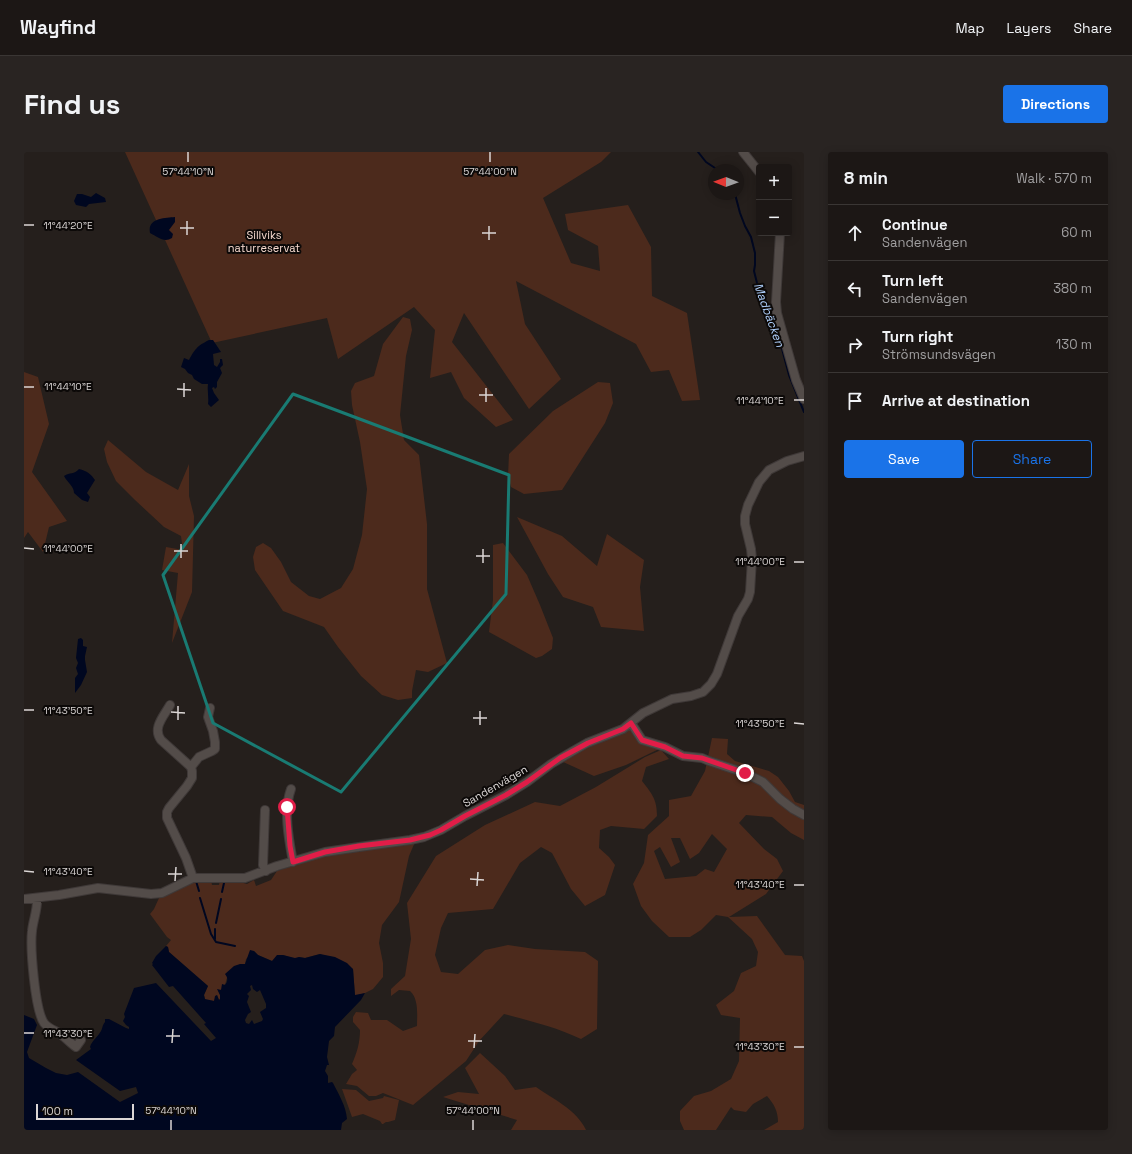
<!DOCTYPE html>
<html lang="en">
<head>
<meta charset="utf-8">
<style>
	:root { --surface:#1c1715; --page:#292422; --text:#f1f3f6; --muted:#a09fa0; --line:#3a3634; --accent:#1a73e8 }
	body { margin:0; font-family:"Space Grotesk",sans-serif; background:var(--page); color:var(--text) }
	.controls { position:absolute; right:12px; top:12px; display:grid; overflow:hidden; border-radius:4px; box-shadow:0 2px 10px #0003 }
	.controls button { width:36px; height:36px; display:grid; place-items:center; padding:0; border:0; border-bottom:1px solid var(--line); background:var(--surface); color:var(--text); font:20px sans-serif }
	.compass { position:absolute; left:684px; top:12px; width:36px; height:36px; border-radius:50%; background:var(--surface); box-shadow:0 2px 10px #0003; rotate:271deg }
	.scale { position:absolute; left:12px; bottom:10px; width:98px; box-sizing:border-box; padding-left:4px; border:2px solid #dbd6d5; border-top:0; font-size:11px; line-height:14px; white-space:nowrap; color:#dbd6d5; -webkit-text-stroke:3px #0c0908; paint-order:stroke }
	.stop { position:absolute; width:12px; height:12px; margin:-9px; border:3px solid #e11d48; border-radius:50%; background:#fff }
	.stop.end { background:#e11d48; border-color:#fff; box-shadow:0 1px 4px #0008 }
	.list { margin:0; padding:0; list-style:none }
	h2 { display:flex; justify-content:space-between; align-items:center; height:52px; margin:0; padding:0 16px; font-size:17px }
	h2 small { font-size:13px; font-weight:400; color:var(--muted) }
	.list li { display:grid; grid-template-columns:26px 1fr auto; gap:12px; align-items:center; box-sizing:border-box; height:56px; padding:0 16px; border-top:1px solid var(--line) }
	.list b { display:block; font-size:15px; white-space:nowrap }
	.list p { margin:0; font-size:13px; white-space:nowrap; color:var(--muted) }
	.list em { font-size:13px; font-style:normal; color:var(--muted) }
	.actions { display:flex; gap:8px; padding:12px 16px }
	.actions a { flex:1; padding:9px 0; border:1px solid var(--accent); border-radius:4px; text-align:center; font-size:14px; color:var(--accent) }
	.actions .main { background:var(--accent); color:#fff }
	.icon { flex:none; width:22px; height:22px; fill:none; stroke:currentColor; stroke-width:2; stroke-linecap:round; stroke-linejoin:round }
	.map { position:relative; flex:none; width:780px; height:978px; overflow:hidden; border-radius:4px }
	header { display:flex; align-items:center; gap:24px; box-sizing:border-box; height:56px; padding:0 20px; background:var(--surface); border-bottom:1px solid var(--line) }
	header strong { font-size:19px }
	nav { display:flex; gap:22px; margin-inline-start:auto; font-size:14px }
	.intro { display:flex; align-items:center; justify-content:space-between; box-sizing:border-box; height:96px; padding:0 24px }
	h1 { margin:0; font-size:28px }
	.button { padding:10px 18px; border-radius:4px; background:var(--accent); color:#fff; font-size:14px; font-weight:700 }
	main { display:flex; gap:24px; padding:0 24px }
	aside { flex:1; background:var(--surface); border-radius:4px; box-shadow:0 2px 10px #0003 }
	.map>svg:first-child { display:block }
	.green { fill:#4c2a1c; fill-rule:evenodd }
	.water { fill:#000720; fill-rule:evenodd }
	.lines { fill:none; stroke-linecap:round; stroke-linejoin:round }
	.stream { stroke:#000720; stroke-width:2 }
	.minor-casing { stroke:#3f3938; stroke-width:10 }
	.minor { stroke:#534c49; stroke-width:8 }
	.route { stroke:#e11d48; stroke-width:5 }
	.marked { fill:none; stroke:#197b73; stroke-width:3; stroke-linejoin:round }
	.ticks { fill:none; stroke:#dbd6d5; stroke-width:1.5 }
	.labels { text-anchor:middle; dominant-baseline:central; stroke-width:4; stroke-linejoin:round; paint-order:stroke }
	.park-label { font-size:11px; fill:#f9dcd1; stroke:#0c0908 }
	.street-label { font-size:11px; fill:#dbd6d5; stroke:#0c0908 }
	.water-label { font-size:12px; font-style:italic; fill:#b0d1fe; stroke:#0c0908 }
	.ticks-label { font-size:10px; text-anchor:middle; fill:#dbd6d5; stroke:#0c0908; stroke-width:4; stroke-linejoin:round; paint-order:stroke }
</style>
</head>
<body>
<header>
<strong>Wayfind</strong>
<nav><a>Map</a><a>Layers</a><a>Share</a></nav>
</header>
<div class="intro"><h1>Find us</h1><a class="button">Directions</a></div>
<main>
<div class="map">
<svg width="780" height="978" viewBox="0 0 780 978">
	<rect width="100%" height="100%" fill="#251f1c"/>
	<path class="green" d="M101,0H587L577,10L519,46L547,111L576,119L574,94L544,78L541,62L604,53L627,95L628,144L663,161L676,248L658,249L645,218L627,220L612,192L492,129L501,172L537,227L505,257L440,161L428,190L489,268L472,275L440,246L427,220L406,226L411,178L390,155L314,207L303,166L188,191Z
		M379,165L386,167L388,178L382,204L376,263L380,288L395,303L403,372V437L423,511L404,520L392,518L388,539V546L374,548L358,543L337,524L314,495L300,475L259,459L231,418L229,405L232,395L239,391L247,396L257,410L267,430L285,444L296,447L317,436L329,417L338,383L343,337L336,290L328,253L327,239L331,231L350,224L359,192Z
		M0,220L14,225L25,272L8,320L43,369L25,375L19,400L4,380L0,386Z
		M574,230L586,231L589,251L581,271L538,338L500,342L487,335L484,324L485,302L529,259Z
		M84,288L122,320L154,338L165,312V344L170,364L168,440L148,491L154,421L138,418L142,395L159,398L157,384L140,375L111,348L92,329L83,310L80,297Z
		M493,365L538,384L573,414L583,382L620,408L616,435L620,479L577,475L569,455L539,445L524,422Z
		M479,391L503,423L516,453L529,486L528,497L518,504L512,506L465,480L469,448V393Z
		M607,576L637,596L602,613L570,624L537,609L549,601L604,577Z
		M688,586L704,587L703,602L711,609L745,619L754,625L765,639L771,650L780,653V688L767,681L748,665L722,663L715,671L740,697L753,707L759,719L742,742L705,765L733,764L761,803L778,804L780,809V978H740L754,970C754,959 750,952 743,944L729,952L722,960L710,958L707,955L692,978H660L656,969V959L670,944L687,939L707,927L715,909L716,866L697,863L692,853L710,839L717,821L732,814L734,800L728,787L704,765L692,763L677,778L666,785H645L628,769L617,754L609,732L620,711L624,683L645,664V648L667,644L681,619ZM688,682L703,697L690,720L681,717L672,724L641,727L630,699L636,695L647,715L656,710L647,686H656L666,707L675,701Z
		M637,598L645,607L622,615L618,629C628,642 633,647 633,664L620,677L587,674L576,678L575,696L585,705L591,713L581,743L561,754L547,737L528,701L517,695L496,711L469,757L424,761L417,776L411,803L417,820L434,822L461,798L484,793L511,797L561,800L574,809L573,877L557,887C532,875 506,869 480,862L455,889L442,909L389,953L359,941L352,944H345L333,934L322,932L328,922L333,918L328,912C333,900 336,891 336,878L329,870V865L332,860L344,861L347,868H363L379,879L393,874C393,863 395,847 386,839L375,838L367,844V837L381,824L387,787L383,751L412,704L461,673L511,650L536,654L572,635L621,605Z
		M391,690L385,704L375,750L358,773L355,791L359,811V825L349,837L341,841L331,844L329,817L296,802L281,806L275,805L271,807L259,803L248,809L234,803L230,799L222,807L221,812H218C215,816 206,822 203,826C201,830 203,832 198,834V837L196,838H194L196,843V847L195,848L193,843L190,849L181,848L180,843L184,834L145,800L144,795L142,794L147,788L143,785L126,762L130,757L135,746L138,743L166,729L187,728L188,733H195L196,728L216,730L223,732L230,728L232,734L247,728L253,719L300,703Z
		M456,901L481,924L491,938L512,935C529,947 553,958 562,978H487L493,968L419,945L434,940L455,942L441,916Z
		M318,937L332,938L345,949L359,946L360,944L375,948L371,968L364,970H362L359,972H358L356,969L339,962L328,965Z"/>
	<path class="water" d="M72,41L81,46L82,50L65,52L62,55L52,53L50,49L53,42H58L67,45Z
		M151,65V70L145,78L149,82L148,86C140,91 134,85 126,81C123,66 141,66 151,65Z
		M185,188H189L197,200L189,202L190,213L193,215L196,210V207H198L199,213L196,216L198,221L193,230V235L191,237L190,235L188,236L190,241L195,248L187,255L184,252C185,245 183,239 184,232H178L170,227L168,223L164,221L161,217L157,215L160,206L165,208C171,197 173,194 185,188Z
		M55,317C63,319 67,322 71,328L63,341L66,345L64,350L58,348L50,341C50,334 43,330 40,324C46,320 50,323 55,317Z
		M57,486L59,488V494L63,495L61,504V508L63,520L57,533L51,541V526L54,522L52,516L54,511L52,506L54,487Z
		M142,794L144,795L145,800L184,834L180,843L181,847L190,849L191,844L193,843L195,848L196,847V843L193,837L197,838L198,832L201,833C204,829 204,826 201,822L210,814L216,812H221L226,798L230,799L234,803L248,809L253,803H259L271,806L275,805L281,806L296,802L311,805L323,811L329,817L331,843L341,841L337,848L311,875L310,884L305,889L303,905L305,913H303L301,919L304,924V931L308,930L309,931C315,943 322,954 323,967L318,971L317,978H0V863L10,867L13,873L3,900L5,906L22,916L32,921L43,923L54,920L96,950L114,941L112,935L96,939L52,908L67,897L66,895C68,888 74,885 77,879C79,875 78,874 81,870V867H85L102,876L105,877V875L102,873L99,869L101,865L100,862L110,836L132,831L187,889L192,886L180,872L182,871L149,834L145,835L128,813L129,812L128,811L132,804ZM228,833L229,837L233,840L236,838L242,852V856L236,860L239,867L238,869L230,872L228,868L225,872L222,871L221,868L224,862L227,860L223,850L225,844L223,842L227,838L226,834Z"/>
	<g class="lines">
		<path class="stream" d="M674,0L682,10L694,18
			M711,42L716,61L721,74L727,85L731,101V113L730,119L733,131L737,141L743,158L753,178L765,223L780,260
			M172,729L175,739
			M198,740L200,731
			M176,746L187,782L192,790L211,794
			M192,771L197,747
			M191,787V777"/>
		<g class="minor-casing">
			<path id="minor" d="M719,0L735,20
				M756,81L752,150L753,161L772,228L780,247
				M146,553C140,564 128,576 137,588L167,615L168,619V626L163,634L145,656L143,660V666L162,706L169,726
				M607,571L618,588L641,595L659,604L678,606L685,609L721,621L739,630L756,647L769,657L780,663
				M167,615L175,605L188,599L191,597V590L189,579L184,565L186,556
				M267,637C259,659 265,688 269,710
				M241,658L239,713L242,719
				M13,746C14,757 9,768 8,779C6,796 11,858 20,871C24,876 30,878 35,881C41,885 46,891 52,895L57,888
				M0,747L35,743L74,736L127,742L138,741L169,726H221L253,714L301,700L335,695L386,688L400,685L417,678L441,664L482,643L503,630L527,612L549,599L563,591L599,577L619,561L648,547L667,544L679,540L687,532L693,522L714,464L724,447L726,440L728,407L727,397L721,372V364L724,353L735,330L745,318L763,309L780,304"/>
		</g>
		<use href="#minor" class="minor"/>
	</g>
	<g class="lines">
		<path class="route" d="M263,655L266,694L269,710L301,700L335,694L386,688L406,683L417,678L441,664L482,643L503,630L536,606L564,591L599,577L607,571L618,588L641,595L659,604L678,606L721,621"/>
	</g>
	<path class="marked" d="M269,242L485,323L482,442L317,640L189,571L139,423Z"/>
	<path class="ticks" d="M164,10V0M466,10V0M0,73H10M156,76H170M458,81H472M163,83V69M465,88V74M0,235H10M153,237L167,238M455,243H469M160,245V231M770,248H780M462,250V236M0,396L10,397M150,399H164M452,404H466M157,406V392M770,410H780M459,411V397M0,558H10M147,560L161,561M449,566H463M154,568V554M770,571L780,572M456,573V559M0,719L10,720M144,722H158M446,727L460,728M151,729L152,715M770,733H780M453,734L454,720M0,881H10M142,884H156M444,889H458M148,891L149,877M770,895H780M450,896L451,882M147,978V968M449,978V968"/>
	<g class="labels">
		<g class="park-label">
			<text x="240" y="83">Sillviks<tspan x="240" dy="13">naturreservat</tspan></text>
		</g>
		<g class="street-label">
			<text transform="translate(471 634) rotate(-30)">Sandenvägen</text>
		</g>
		<g class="water-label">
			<text transform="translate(745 163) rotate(70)">Madbäcken</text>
		</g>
	</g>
	<g class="ticks-label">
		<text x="164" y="23">57°44'10"N</text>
		<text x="466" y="23">57°44'00"N</text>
		<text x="44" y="77">11°44'20"E</text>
		<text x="44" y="238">11°44'10"E</text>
		<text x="736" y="252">11°44'10"E</text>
		<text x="44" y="400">11°44'00"E</text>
		<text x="736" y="413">11°44'00"E</text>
		<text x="44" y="562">11°43'50"E</text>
		<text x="736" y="575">11°43'50"E</text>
		<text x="44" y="723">11°43'40"E</text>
		<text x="736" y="736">11°43'40"E</text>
		<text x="44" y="885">11°43'30"E</text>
		<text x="736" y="898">11°43'30"E</text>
		<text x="147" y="962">57°44'10"N</text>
		<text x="449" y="962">57°44'00"N</text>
	</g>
</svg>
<div class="controls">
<button>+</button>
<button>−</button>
</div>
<svg class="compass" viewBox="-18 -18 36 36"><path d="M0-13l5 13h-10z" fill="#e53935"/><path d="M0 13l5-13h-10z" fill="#a09fa0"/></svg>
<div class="scale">100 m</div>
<div class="stop" style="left:263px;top:655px"></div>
<div class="stop end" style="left:721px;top:621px"></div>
</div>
<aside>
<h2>8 min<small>Walk · 570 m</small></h2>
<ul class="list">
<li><svg class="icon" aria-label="ahead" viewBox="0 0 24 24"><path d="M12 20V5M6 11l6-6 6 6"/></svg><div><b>Continue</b><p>Sandenvägen</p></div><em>60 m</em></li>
<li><svg class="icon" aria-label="left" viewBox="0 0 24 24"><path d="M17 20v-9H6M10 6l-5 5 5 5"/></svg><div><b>Turn left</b><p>Sandenvägen</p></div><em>380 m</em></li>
<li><svg class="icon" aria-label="right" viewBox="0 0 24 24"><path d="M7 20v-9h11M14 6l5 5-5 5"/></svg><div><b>Turn right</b><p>Strömsundsvägen</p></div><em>130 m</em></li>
<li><svg class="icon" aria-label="arrive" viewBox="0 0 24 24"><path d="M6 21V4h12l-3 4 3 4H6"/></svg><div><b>Arrive at destination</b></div></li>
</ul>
<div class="actions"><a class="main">Save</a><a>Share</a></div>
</aside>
</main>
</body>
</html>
